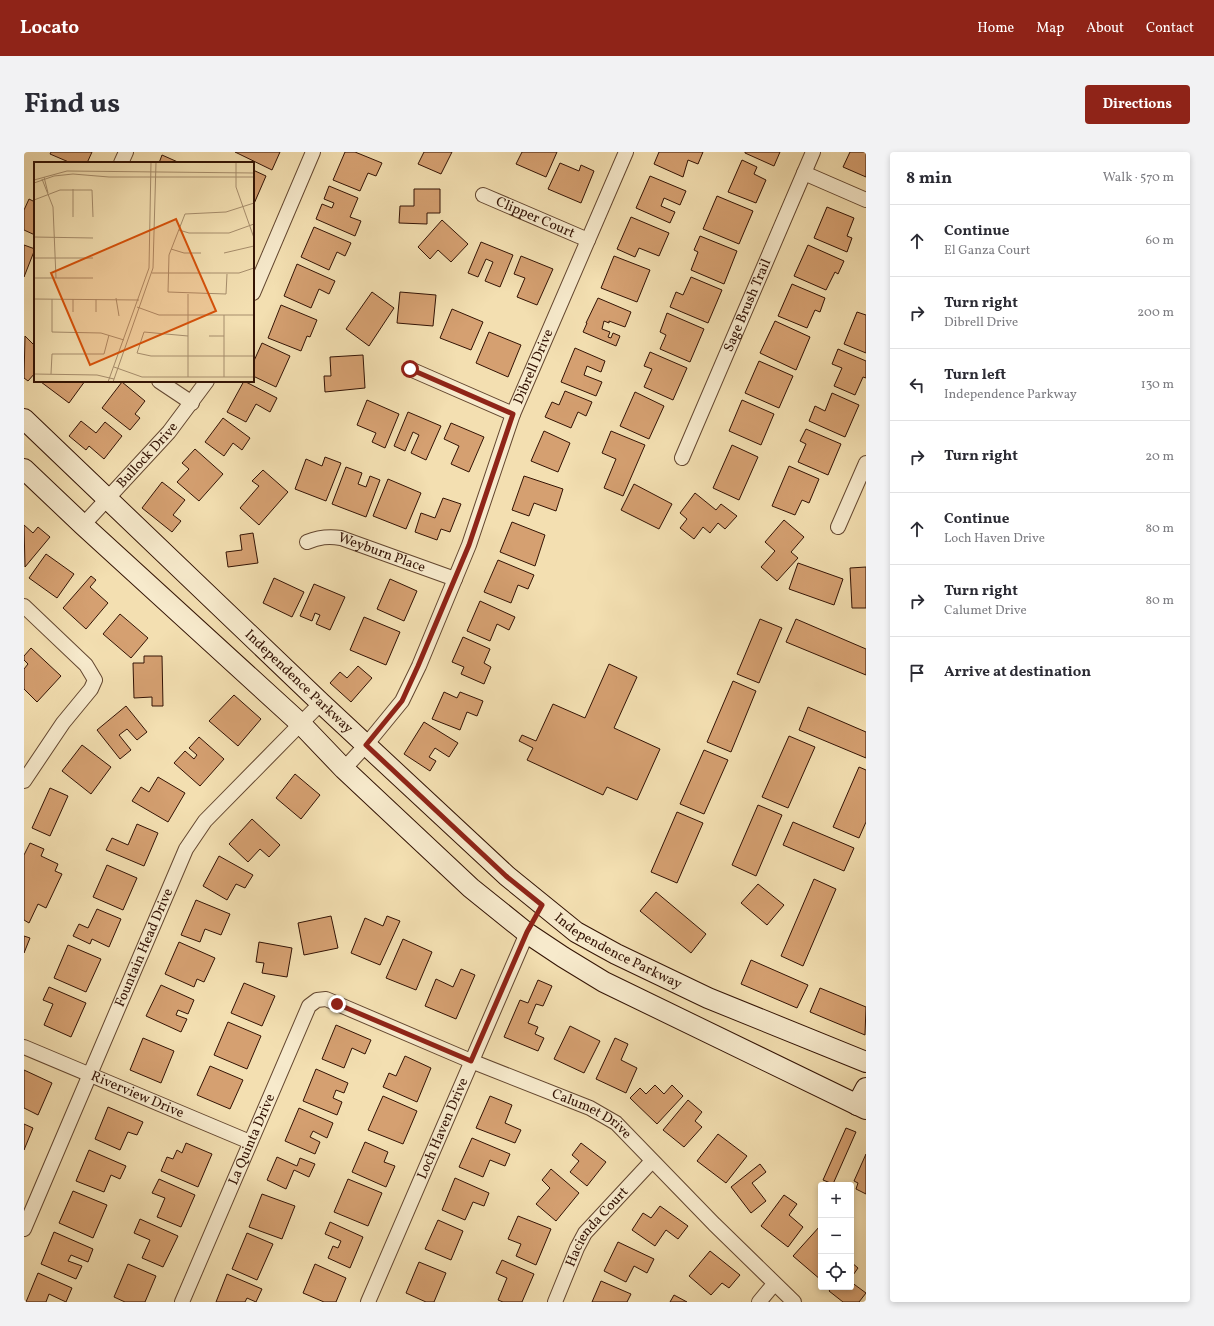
<!DOCTYPE html>
<html lang="en">
<head>
<meta charset="utf-8">
<style>
	:root { --surface:#fff; --page:#f2f2f3; --text:#2b2b33; --muted:#7c7c81; --line:#e1e1e2; --accent:#8f2418 }
	body { margin:0; font-family:Vollkorn,serif; background:var(--page); color:var(--text) }
	.controls { position:absolute; right:12px; bottom:12px; display:grid; overflow:hidden; border-radius:4px; box-shadow:0 2px 6px #0003 }
	.controls button { width:36px; height:36px; display:grid; place-items:center; padding:0; border:0; border-bottom:1px solid var(--line); background:var(--surface); color:var(--text); font:20px sans-serif }
	.stop { position:absolute; width:12px; height:12px; margin:-9px; border:3px solid #8f2418; border-radius:50%; background:#fff }
	.stop.end { background:#8f2418; border-color:#fff; box-shadow:0 1px 4px #0008 }
	.list { margin:0; padding:0; list-style:none }
	h2 { display:flex; justify-content:space-between; align-items:center; height:52px; margin:0; padding:0 16px; font-size:17px }
	h2 small { font-size:13px; font-weight:400; color:var(--muted) }
	.list li { display:grid; grid-template-columns:26px 1fr auto; gap:12px; align-items:center; box-sizing:border-box; height:72px; padding:0 16px; border-top:1px solid var(--line) }
	.list b { display:block; font-size:15px; white-space:nowrap }
	.list p { margin:0; font-size:13px; white-space:nowrap; color:var(--muted) }
	.list em { font-size:13px; font-style:normal; color:var(--muted) }
	.icon { flex:none; width:22px; height:22px; fill:none; stroke:currentColor; stroke-width:2; stroke-linecap:round; stroke-linejoin:round }
	.map { position:relative; flex:none; width:842px; height:1150px; overflow:hidden; border-radius:4px }
	header { display:flex; align-items:center; gap:24px; box-sizing:border-box; height:56px; padding:0 20px; background:var(--accent); color:#fff }
	header strong { font-size:19px }
	nav { display:flex; gap:22px; margin-inline-start:auto; font-size:14px }
	.intro { display:flex; align-items:center; justify-content:space-between; box-sizing:border-box; height:96px; padding:0 24px }
	h1 { margin:0; font-size:28px }
	.button { padding:10px 18px; border-radius:4px; background:var(--accent); color:#fff; font-size:14px; font-weight:700 }
	main { display:flex; gap:24px; padding:0 24px }
	aside { flex:1; background:var(--surface); border-radius:4px; box-shadow:0 2px 6px #0003 }
	.map>svg:first-child { display:block }
	.building { fill:#d5a071; stroke:#331304 }
	.lines { fill:none; stroke-linecap:round; stroke-linejoin:round }
	.street-casing { stroke:#63462f; stroke-width:16 }
	.secondary-casing { stroke:#331304; stroke-width:22 }
	.street { stroke:#f7eacc; stroke-width:14 }
	.secondary { stroke:#f7eacc; stroke-width:20 }
	.route { stroke:#8f2418; stroke-width:5 }
	.labels { text-anchor:middle; dominant-baseline:central; stroke-width:4; stroke-linejoin:round; paint-order:stroke }
	.street-label { font-size:14px; fill:#331304; stroke:#f7eacc }
	.inset-road { fill:none; stroke:#a68d6c; stroke-width:1 }
	.view { fill:#d6520b; fill-opacity:0.15; stroke:#d6520b; stroke-width:2 }
	.inset-edge { fill:none; stroke:#331304; stroke-width:2 }
</style>
</head>
<body>
<header>
<strong>Locato</strong>
<nav><a>Home</a><a>Map</a><a>About</a><a>Contact</a></nav>
</header>
<div class="intro"><h1>Find us</h1><a class="button">Directions</a></div>
<main>
<div class="map">
<svg width="842" height="1150" viewBox="0 0 842 1150">
	<rect width="100%" height="100%" fill="#f3dfb1"/>
	<filter id="stains"><feTurbulence type="fractalNoise" baseFrequency=".005" numOctaves="4"/><feColorMatrix values="0 0 0 0 .2 0 0 0 0 .09 0 0 0 0 .02 0 0 0 .5 -.17"/></filter>
	<radialGradient id="worn" r=".72"><stop offset=".6" stop-color="#630" stop-opacity="0"/><stop offset="1" stop-color="#630" stop-opacity=".3"/></radialGradient>
	<path class="building" d="M27,0H68L63,11H47L26,2Z
		M211,0H256L248,18Z
		M321,0H331L358,11L352,24L344,21L336,39L309,28Z
		M400,0H428L417,22L394,12Z
		M498,0H533L522,25L492,12Z
		M635,0H679L674,12L664,8L659,25L630,12Z
		M721,0H756L750,14L721,1Z
		M826,0H842V25L819,15Z
		M138,3L156,11H135Z
		M718,8L733,15L730,22L742,28L732,51L704,40Z
		M536,11L555,19L557,13L570,19L557,51L524,37Z
		M229,18L242,24L229,54Z
		M626,24L662,39L656,53L640,46L637,54L651,60L646,71L612,56Z
		M305,34L334,46L326,65L337,69L331,84L292,67L298,52L308,56L310,51L300,47Z
		M390,37H416V61H403V72L375,71L376,54H390Z
		M693,44L729,59L715,92L679,77Z
		M5,47L11,50V83L0,78V58Z
		M803,55L830,66L823,84L828,86L823,100L790,86Z
		M607,65L645,81L635,104L615,96L611,105L593,97Z
		M418,68L444,92L427,110L414,98L406,107L394,95Z
		M290,75L327,91L321,104L313,100L305,118L277,105Z
		M676,84L713,99L700,132L667,118L674,100L670,98Z
		M457,90L489,103L476,135L461,129L469,110L462,107L454,125L444,121Z
		M0,93L11,97L0,125Z
		M784,93L820,109L814,122L811,120L802,138L770,124Z
		M497,104L529,117L513,153L493,145L501,126L490,122Z
		M590,104L626,118L613,150L577,136Z
		M273,112L311,129L305,142L295,137L287,156L260,144Z
		M667,125L698,138L684,171L646,155L652,140L659,143Z
		M768,132L801,146L796,160L791,158L783,176L754,164Z
		M348,140L370,156L345,194L322,177Z
		M376,140L412,143L409,174L373,171Z
		M574,146L607,160L601,175L585,169V171L580,169L578,177L586,180L584,185L587,186L589,181L596,184L592,194L559,180L563,171H562Z
		M257,153L293,168L286,185L283,184L277,199L244,186Z
		M428,157L459,170L447,198L416,186Z
		M833,160L842,163V201L820,192Z
		M643,161L680,177L666,210L636,197L642,183L636,180Z
		M751,169L786,185L772,218L736,201Z
		M465,180L497,193L484,225L452,211Z
		M1,184L11,194V221L4,229L0,226Z
		M238,191L266,204L252,235L229,224V211Z
		M551,196L581,209L577,220L563,214L560,223L578,230L572,244L537,230Z
		M814,197L842,209V226L839,225L831,243L810,234L818,216L808,212Z
		M626,200L663,216L649,248L620,235L628,217L620,214Z
		M339,203L341,236L301,240L300,224H307L306,205Z
		M735,209L769,224L755,256L721,241Z
		M18,229H61L45,251L17,230Z
		M220,229L253,246L246,260L232,252L222,270L203,260Z
		M98,230L121,249L111,262L116,266L106,278L78,256Z
		M541,239L568,250L562,264L554,260L547,276L521,265L528,250L535,253Z
		M611,240L640,254L625,287L596,274Z
		M808,241L835,253L821,285L785,269L791,254L801,259Z
		M343,248L375,262L361,296L348,290L352,281L333,273Z
		M718,248L750,262L737,293L705,279Z
		M384,260L417,274L402,308L387,301L395,283L389,280L381,299L370,294Z
		M199,266L226,286L218,298L209,291L200,304L181,290Z
		M57,269L72,281L81,270L98,284L80,307L65,294L62,298L45,284Z
		M427,271L460,285L445,320L427,312L435,294L420,287Z
		M782,277L817,292L804,323L774,310L782,292L776,289Z
		M520,279L546,291L534,320L507,309Z
		M587,279L621,293L599,344L580,336L592,307L578,301Z
		M708,293L734,305L715,348L689,336Z
		M171,297L199,322L175,349L153,330L165,317L158,311Z
		M301,305L317,311L302,349L271,337L282,307L298,314Z
		M765,314L795,327L785,351L778,348L771,363L748,354Z
		M322,315L338,321L334,332L342,335L346,324L356,328L342,365L308,352Z
		M239,318L264,340L235,373L216,356L235,334L228,329Z
		M500,324L539,337L532,359L510,351L505,364L488,358Z
		M364,327L397,341L382,377L349,364Z
		M138,330L161,348L149,363L157,369L148,380L118,356Z
		M610,332L648,352L635,377L597,358Z
		M671,341L692,358L697,352L713,364L701,377L694,371L686,381L679,375L670,387L656,376L663,367L656,361Z
		M419,346L437,352L426,380L417,377L413,388L391,380L397,361L411,366Z
		M760,368L780,385L767,400L774,406L753,429L737,415L751,399L741,390Z
		M488,370L521,383L511,414L476,400Z
		M0,373L9,381L14,375L26,385L1,415Z
		M229,381L234,411L204,415L202,400L218,398L216,383Z
		M22,402L50,422L33,446L5,426Z
		M474,408L510,423L504,437L494,433L487,451L460,440Z
		M774,411L819,427L810,453L765,437Z
		M842,415V456H828L826,416Z
		M67,424L72,428L66,435L84,451L62,477L39,456Z
		M250,426L280,440L268,465L239,451Z
		M366,427L393,439L380,469L353,457Z
		M290,432L321,445L306,478L292,472L296,463L291,461L288,469L276,464Z
		M456,449L491,465L485,478L473,472L466,489L443,479Z
		M96,462L124,486L107,506L79,482Z
		M340,465L376,480L362,513L326,498Z
		M736,467L758,476L735,531L713,522Z
		M772,467L842,497V523L762,490Z
		M439,485L466,497L460,511L467,515L460,532L437,522L440,515L428,510Z
		M7,496L37,524L13,550L0,537V517L4,512L0,508V504Z
		M120,504H138L139,554H128V545L110,546L109,511H120Z
		M585,512L613,525L590,576L636,597L613,648L583,635L579,643L503,608L509,596L495,589L498,583L512,589L529,552L561,566Z
		M334,514L348,526L327,550L306,531L316,520L323,526Z
		M709,529L732,539L707,600L683,590Z
		M420,540L433,546L436,540L459,549L453,564L443,560L436,578L408,567Z
		M210,543L237,567L214,594L185,569Z
		M102,554L123,580L113,588L103,577L95,583L107,598L96,607L73,578Z
		M784,555L842,580V606L775,578Z
		M400,570L434,591L425,605L411,596L405,605L412,609L406,619L380,602Z
		M765,584L791,595L764,656L738,645Z
		M175,585L200,607L176,634L150,611L161,599L170,607L173,603L165,596Z
		M58,593L87,615L67,642L38,619Z
		M680,598L704,608L680,662L656,652Z
		M835,615L842,618V670L835,686L809,675Z
		M271,622L296,643L277,667L252,646Z
		M134,625L161,641L144,670L108,649L117,635L125,640Z
		M26,636L44,644L26,684L8,676Z
		M734,653L758,663L732,724L708,713Z
		M653,660L679,671L653,731L627,720Z
		M228,667L256,693L245,705L236,697L224,710L205,692Z
		M769,670L830,696L820,719L759,693Z
		M113,672L134,681L120,714L82,698L88,686L104,693Z
		M6,691L20,697L17,704L34,712L31,719L38,722L22,756L14,752L5,771L0,768V703Z
		M195,704L229,723L221,736L212,732L203,748L179,734Z
		M83,713L113,726L99,758L69,745Z
		M790,727L812,737L779,814L757,804Z
		M734,732L760,753L743,773L717,751Z
		M632,740L682,782L667,801L616,759Z
		M172,748L206,762L197,783L181,777L176,790L157,783Z
		M73,757L97,767L85,795L68,787L66,792L49,784L55,772L64,776Z
		M307,764L314,796L280,803L274,771Z
		M363,764L376,769L356,813L327,801L341,766L359,774Z
		M0,784L6,786L0,801Z
		M379,787L408,800L392,838L362,826Z
		M155,790L191,806L180,830L173,827L170,835L141,822Z
		M235,790L268,796L263,825L238,821L240,811L232,810Z
		M44,793L77,807L62,840L30,826Z
		M727,808L784,833L773,856L717,832Z
		M437,817L451,823L432,867L401,854L412,827L429,835Z
		M514,828L528,834L519,854L512,852L504,871L514,875L511,882L520,886L514,899L480,885L496,848L504,851Z
		M220,831L251,844L238,874L207,861Z
		M137,833L170,848L164,862L154,858L152,863L163,867L157,880L122,864Z
		M25,835L62,851L47,885L20,873L29,852L19,848Z
		M796,836L842,855L841,883L786,860Z
		M204,870L237,884L223,917L190,903Z
		M312,873L347,888L341,902L328,896L320,916L298,907Z
		M546,874L576,889L560,921L530,907Z
		M119,886L150,899L137,931L106,918Z
		M591,886L604,892L597,908L613,916L602,941L572,927Z
		M381,904L407,916L393,950L359,935L365,921L372,924Z
		M186,914L219,928L206,957L173,943Z
		M292,917L324,931L320,941L312,938L309,946L318,950L313,963L279,949Z
		M0,918L28,931L14,963L0,956Z
		M631,933L640,942L648,933L659,944L633,972L606,946L616,936L622,942Z
		M359,944L393,959L379,992L344,978Z
		M466,944L488,953L481,971L497,978L491,991L452,976Z
		M664,948L678,960L671,969L678,975L660,995L639,978Z
		M84,955L119,970L113,983L104,980L96,998L71,987Z
		M275,956L309,971L303,986L289,979L286,985L296,990L291,1002L261,989Z
		M0,972L9,976L0,998Z
		M822,976L832,980L809,1032L799,1028Z
		M694,982L723,1004L702,1031L673,1009Z
		M448,986L486,1002L481,1014L466,1008L459,1025L435,1015Z
		M341,990L364,1000L360,1010L371,1014L362,1035L328,1020Z
		M162,991L188,1002L174,1035L137,1019L143,1005L149,1007L153,998L158,1001Z
		M557,991L582,1010L563,1034L546,1020L555,1009L548,1003Z
		M65,998L102,1014L96,1027L87,1023L80,1040L52,1029Z
		M842,1002V1042L832,1037L834,1031L830,1029Z
		M253,1005L273,1014L276,1006L291,1012L285,1025L270,1018L262,1037L243,1028Z
		M736,1012L742,1020L728,1031L742,1049L727,1061L707,1035Z
		M527,1017L555,1041L532,1069L512,1052L526,1036L518,1028Z
		M431,1026L465,1041L460,1054L449,1050L441,1068L418,1058Z
		M135,1027L171,1043L157,1075L133,1065L141,1046L128,1041Z
		M324,1027L358,1041L344,1074L310,1060Z
		M49,1039L83,1053L69,1086L35,1071Z
		M238,1042L271,1054L258,1087L225,1075Z
		M760,1043L773,1052L765,1063L779,1075L764,1095L737,1074Z
		M636,1054L664,1074L654,1087L642,1078L631,1094L608,1078L619,1061L627,1066Z
		M494,1064L527,1077L512,1113L492,1104L497,1092L484,1087Z
		M116,1067L154,1084L139,1115L118,1106L126,1088L110,1081Z
		M414,1068L439,1079L427,1108L401,1097Z
		M306,1070L339,1085L326,1116L304,1106L309,1094L314,1096L317,1089L301,1082Z
		M796,1074L797,1075V1128L769,1104Z
		M30,1080L69,1097L64,1110L47,1103L44,1109L58,1114L52,1127L17,1112Z
		M223,1081L249,1092L233,1128L208,1117Z
		M594,1090L630,1107L623,1121L610,1114L602,1130L580,1119Z
		M686,1099L716,1123L705,1136L698,1131L687,1143L665,1124Z
		M478,1108L510,1122L498,1150H479L474,1148L483,1126L472,1121Z
		M395,1110L422,1121L410,1150H402L382,1141Z
		M827,1110L834,1116L827,1126Z
		M104,1112L132,1124L121,1150H101L90,1145Z
		M291,1112L322,1126L312,1150H300L279,1141Z
		M14,1121L48,1136L42,1150L25,1142L22,1150H2Z
		M203,1122L238,1137L232,1150L223,1146L221,1150H192Z
		M577,1129L607,1142L603,1150H568Z
		M827,1130L842,1141L835,1150H819L805,1139L808,1135H827Z
		M650,1143L663,1150H646Z"/>
	<g class="lines">
		<g class="street-casing">
			<g id="street">
				<path d="M97,11L102,0"/>
				<path d="M780,21L842,48"/>
				<path id="s1" d="M459,43L564,88"/>
				<path d="M229,141L289,0"/>
				<path d="M386,217L489,262"/>
				<path d="M135,229L168,251"/>
				<path id="s2" d="M658,306L789,0"/>
				<path id="s3" d="M59,373L145,280L183,229"/>
				<path d="M814,375L842,311"/>
				<path id="s4" d="M283,390C295,385 304,384 317,386L431,427"/>
				<path d="M0,454L62,513L71,528L67,537L39,571L0,629"/>
				<path id="s5" d="M320,617L342,593L378,549L395,514L445,393L489,262L602,0"/>
				<path id="s6" d="M0,895L226,990"/>
				<path id="s7" d="M0,1077L162,697L181,669L297,551"/>
				<path id="s8" d="M158,1150L285,854L293,848L302,847L447,909L566,956L592,971L690,1072L770,1150"/>
				<path id="s9" d="M344,1150L503,781"/>
				<path id="s10" d="M531,1150L553,1096L561,1081L628,1009"/>
				<path d="M735,1150L750,1132"/>
			</g>
		</g>
		<g class="secondary-casing">
			<g id="secondary">
				<path id="s11" d="M0,267L297,551L483,724L552,780L592,802L684,846L842,910"/>
				<path d="M0,317L59,373L277,572L320,617L447,736L503,781L539,805L580,830L842,957"/>
				<path d="M833,953L842,936"/>
			</g>
		</g>
		<use href="#street" class="street"/>
		<use href="#secondary" class="secondary"/>
	</g>
	<g class="lines">
		<path class="route" d="M313,852L447,909L503,780L518,753L482,724L342,593L378,549L394,514L445,393L489,262L386,217"/>
	</g>
	<g class="labels">
		<g class="street-label">
			<text stroke="none"><textPath href="#s1" startOffset="57">Clipper Court</textPath></text>
			<text stroke="none"><textPath href="#s2" startOffset="166">Sage Brush Trail</textPath></text>
			<text stroke="none"><textPath href="#s5" startOffset="449">Dibrell Drive</textPath></text>
			<text stroke="none"><textPath href="#s3" startOffset="95">Bullock Drive</textPath></text>
			<text stroke="none"><textPath href="#s4" startOffset="78">Weyburn Place</textPath></text>
			<text stroke="none"><textPath href="#s11" startOffset="380">Independence Parkway</textPath></text>
			<text stroke="none"><textPath href="#s7" startOffset="306">Fountain Head Drive</textPath></text>
			<text stroke="none"><textPath href="#s11" startOffset="800">Independence Parkway</textPath></text>
			<text stroke="none"><textPath href="#s6" startOffset="123">Riverview Drive</textPath></text>
			<text stroke="none"><textPath href="#s8" startOffset="631">Calumet Drive</textPath></text>
			<text stroke="none"><textPath href="#s9" startOffset="189">Loch Haven Drive</textPath></text>
			<text stroke="none"><textPath href="#s8" startOffset="177">La Quinta Drive</textPath></text>
			<text stroke="none"><textPath href="#s10" startOffset="87">Hacienda Court</textPath></text>
		</g>
	</g>
	<g transform="translate(10 10)">
		<rect width="220" height="220" fill="#f3dfb1"/>
		<path class="inset-road" d="M202,0V25L220,76M10,15L14,31M8,17L19,45L22,116M0,18L33,9L220,11M0,21L20,14L39,12L75,15H220M0,38L26,28H58L59,55M39,55V27M145,68L155,71H195L220,62M0,75L59,76M137,87L150,91H167M190,91L220,84M0,96H59M118,111H205L220,106M193,112L192,132L134,130L135,93L151,52L192,50L220,41M0,116H59M154,132V215M82,136L85,154M0,137L105,138M18,137V170L67,171L90,178M103,145L125,153H220M39,150V137M62,150V137M154,174L110,170L103,191L117,194H220M175,174H190M80,205L108,215H220M0,212L63,213L80,217M17,212L18,192H70L75,173M190,215V153M74,220L115,106L117,0M79,220L119,106L122,0"/>
		<path class="view" d="M142,57L182,149L56,203L17,111Z"/>
		<rect width="220" height="220" class="inset-edge"/>
	</g>
	<rect width="100%" height="100%" filter="url(#stains)"/>
	<rect width="100%" height="100%" fill="url(#worn)"/>
</svg>
<div class="controls">
<button>+</button>
<button>−</button>
<button><svg class="icon" aria-label="locate" viewBox="0 0 24 24"><circle cx="12" cy="12" r="6"/><path d="M12 2v4M12 18v4M2 12h4M18 12h4"/></svg></button>
</div>
<div class="stop" style="left:386px;top:217px"></div>
<div class="stop end" style="left:313px;top:852px"></div>
</div>
<aside>
<h2>8 min<small>Walk · 570 m</small></h2>
<ul class="list">
<li><svg class="icon" aria-label="ahead" viewBox="0 0 24 24"><path d="M12 20V5M6 11l6-6 6 6"/></svg><div><b>Continue</b><p>El Ganza Court</p></div><em>60 m</em></li>
<li><svg class="icon" aria-label="right" viewBox="0 0 24 24"><path d="M7 20v-9h11M14 6l5 5-5 5"/></svg><div><b>Turn right</b><p>Dibrell Drive</p></div><em>200 m</em></li>
<li><svg class="icon" aria-label="left" viewBox="0 0 24 24"><path d="M17 20v-9H6M10 6l-5 5 5 5"/></svg><div><b>Turn left</b><p>Independence Parkway</p></div><em>130 m</em></li>
<li><svg class="icon" aria-label="right" viewBox="0 0 24 24"><path d="M7 20v-9h11M14 6l5 5-5 5"/></svg><div><b>Turn right</b></div><em>20 m</em></li>
<li><svg class="icon" aria-label="ahead" viewBox="0 0 24 24"><path d="M12 20V5M6 11l6-6 6 6"/></svg><div><b>Continue</b><p>Loch Haven Drive</p></div><em>80 m</em></li>
<li><svg class="icon" aria-label="right" viewBox="0 0 24 24"><path d="M7 20v-9h11M14 6l5 5-5 5"/></svg><div><b>Turn right</b><p>Calumet Drive</p></div><em>80 m</em></li>
<li><svg class="icon" aria-label="arrive" viewBox="0 0 24 24"><path d="M6 21V4h12l-3 4 3 4H6"/></svg><div><b>Arrive at destination</b></div></li>
</ul>
</aside>
</main>
</body>
</html>
